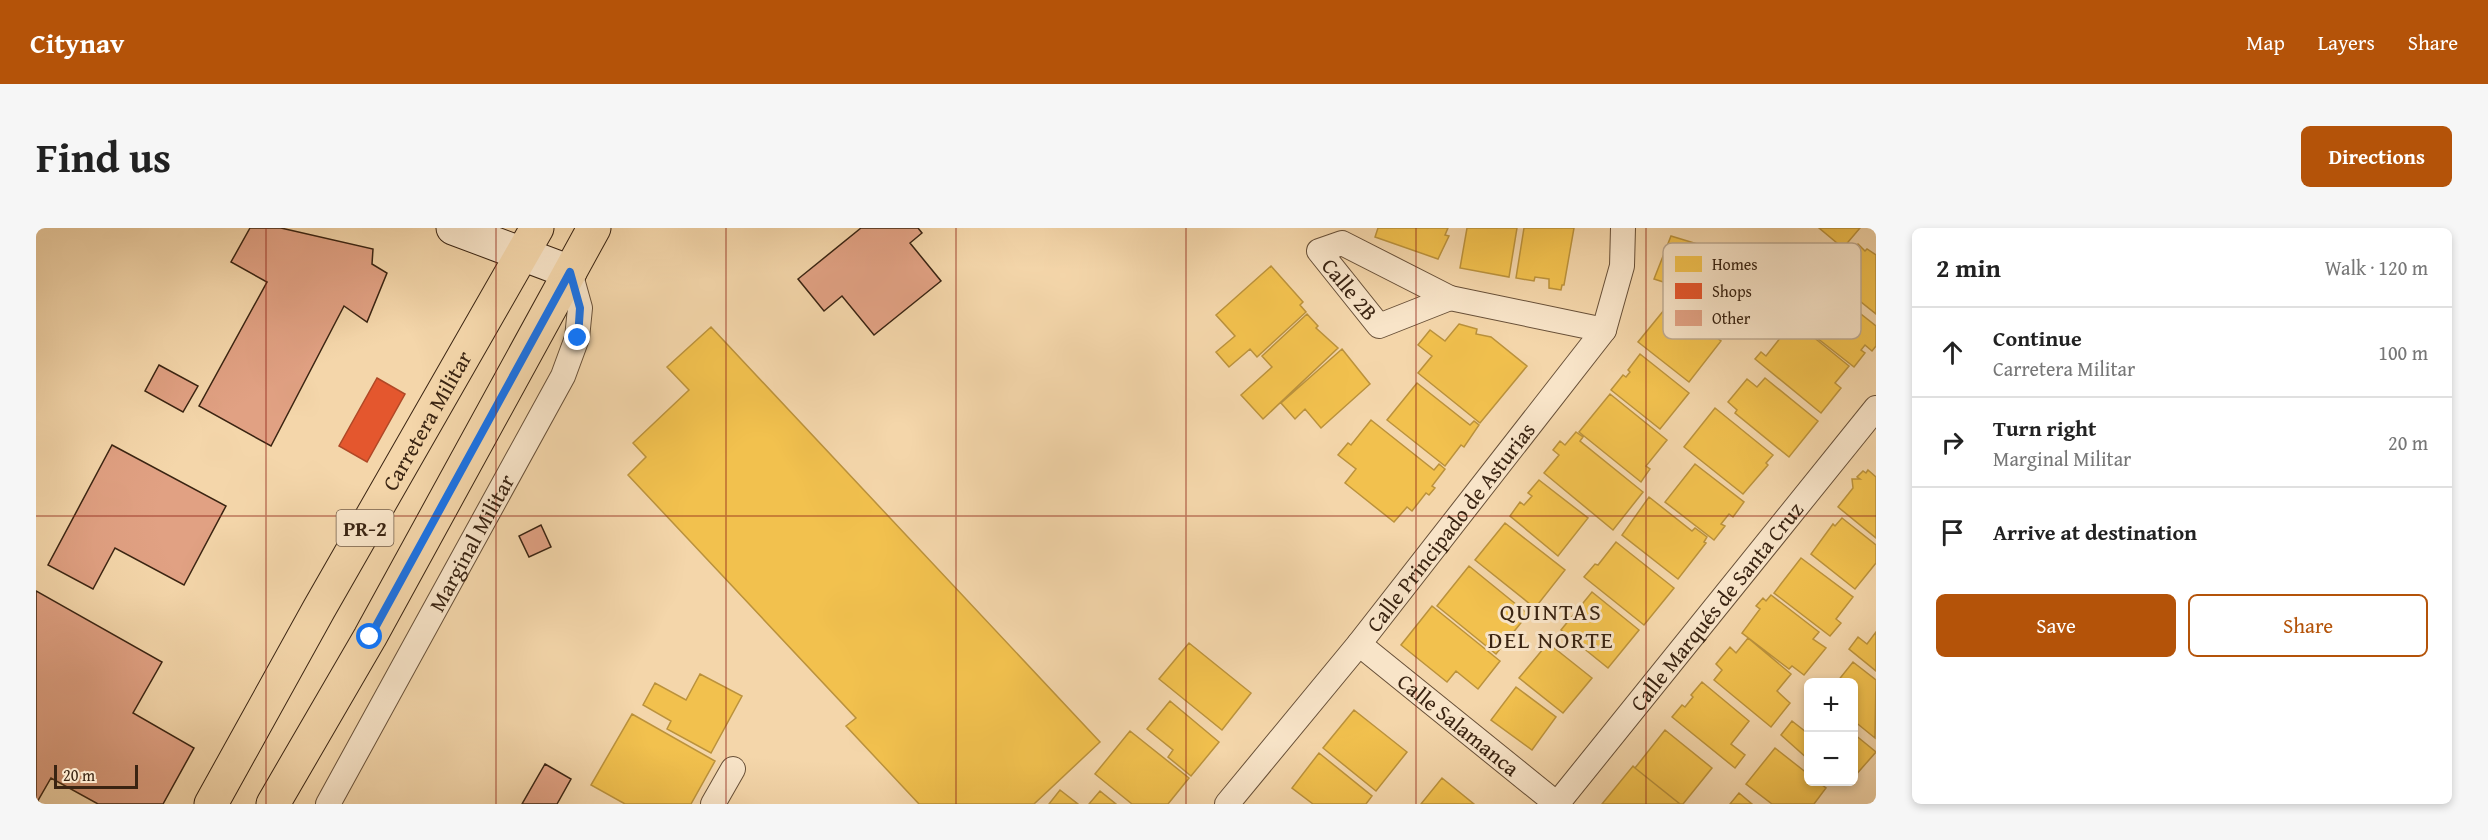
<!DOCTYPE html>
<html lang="en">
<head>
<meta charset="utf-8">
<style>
	:root { --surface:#fff; --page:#f6f6f6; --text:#222; --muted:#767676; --line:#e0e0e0; --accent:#b45309 }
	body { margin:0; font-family:"Gentium Book Plus",serif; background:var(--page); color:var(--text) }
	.controls { position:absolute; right:18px; bottom:18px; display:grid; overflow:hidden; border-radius:9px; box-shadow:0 3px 9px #0003 }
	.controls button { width:54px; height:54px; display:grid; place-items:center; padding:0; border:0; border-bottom:2px solid var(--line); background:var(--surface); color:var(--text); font:30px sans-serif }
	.scale { position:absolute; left:18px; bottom:15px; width:84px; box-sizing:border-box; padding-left:6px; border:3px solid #3a2412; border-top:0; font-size:16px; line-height:21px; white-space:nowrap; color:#3a2412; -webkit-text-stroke:4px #f8e4c8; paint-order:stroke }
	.stop { position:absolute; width:18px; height:18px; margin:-14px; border:4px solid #1a73e8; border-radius:50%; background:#fff }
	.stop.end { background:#1a73e8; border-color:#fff; box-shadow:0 2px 6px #0008 }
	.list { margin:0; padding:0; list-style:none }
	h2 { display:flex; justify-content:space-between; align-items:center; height:78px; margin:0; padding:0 24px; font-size:26px }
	h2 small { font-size:20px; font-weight:400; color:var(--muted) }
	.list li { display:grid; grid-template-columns:39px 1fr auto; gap:18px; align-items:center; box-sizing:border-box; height:90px; padding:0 24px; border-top:2px solid var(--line) }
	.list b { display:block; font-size:22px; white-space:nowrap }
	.list p { margin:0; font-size:20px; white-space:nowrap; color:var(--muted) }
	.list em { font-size:20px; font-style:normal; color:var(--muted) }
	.actions { display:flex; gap:12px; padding:18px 24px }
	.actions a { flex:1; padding:14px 0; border:2px solid var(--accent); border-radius:9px; text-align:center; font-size:21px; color:var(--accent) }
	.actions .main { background:var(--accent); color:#fff }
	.icon { flex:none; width:33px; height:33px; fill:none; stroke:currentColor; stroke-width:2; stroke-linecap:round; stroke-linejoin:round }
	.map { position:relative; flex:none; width:1840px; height:576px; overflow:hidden; border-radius:9px }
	header { display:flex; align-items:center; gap:36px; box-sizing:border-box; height:84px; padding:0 30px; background:var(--accent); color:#fff }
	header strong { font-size:28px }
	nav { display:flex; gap:33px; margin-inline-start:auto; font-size:21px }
	.intro { display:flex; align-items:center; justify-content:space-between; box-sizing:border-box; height:144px; padding:0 36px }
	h1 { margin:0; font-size:42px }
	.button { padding:15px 27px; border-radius:9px; background:var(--accent); color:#fff; font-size:21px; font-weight:700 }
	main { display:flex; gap:36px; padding:0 36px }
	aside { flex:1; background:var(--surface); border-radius:9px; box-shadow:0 3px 9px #0003 }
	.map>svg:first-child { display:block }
	.homes { fill:#f2c14e; stroke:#bb923c; stroke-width:1.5 }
	.shops { fill:#e4572e; stroke:#b14826; stroke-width:1.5 }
	.building { fill:#e1a183; stroke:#3a2412; stroke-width:1.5 }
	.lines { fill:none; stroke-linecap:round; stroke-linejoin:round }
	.street-casing { stroke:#685038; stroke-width:26 }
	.secondary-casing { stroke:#3a2412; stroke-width:35 }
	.primary-casing { stroke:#3a2412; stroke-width:35 }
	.street { stroke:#f8e4c8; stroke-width:24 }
	.secondary { stroke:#f8e4c8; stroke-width:33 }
	.primary { stroke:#f4d6aa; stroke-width:33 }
	.route { stroke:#1a73e8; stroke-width:8 }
	.grid { fill:none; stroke:#8f2418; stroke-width:1.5; stroke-opacity:0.55 }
	.labels { text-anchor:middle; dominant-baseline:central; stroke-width:6; stroke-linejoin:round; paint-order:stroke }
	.shield { fill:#f8e4c8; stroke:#735e49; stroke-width:1.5 }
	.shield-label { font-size:21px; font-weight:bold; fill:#3a2412 }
	.street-label { font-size:22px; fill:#3a2412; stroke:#f8e4c8 }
	.neighbourhood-label { font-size:24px; letter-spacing:1.5px; fill:#3a2412; stroke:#f8e4c8 }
	.key { fill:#f8e4c8; stroke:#bfaa91; stroke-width:1.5 }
	.key-label { font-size:16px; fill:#3a2412 }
</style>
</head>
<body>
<header>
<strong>Citynav</strong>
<nav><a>Map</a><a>Layers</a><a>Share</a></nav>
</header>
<div class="intro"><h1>Find us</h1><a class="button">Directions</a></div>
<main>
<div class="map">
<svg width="1840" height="576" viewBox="0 0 1840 576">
	<rect width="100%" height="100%" fill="#f4d6aa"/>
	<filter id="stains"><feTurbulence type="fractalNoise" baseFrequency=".00333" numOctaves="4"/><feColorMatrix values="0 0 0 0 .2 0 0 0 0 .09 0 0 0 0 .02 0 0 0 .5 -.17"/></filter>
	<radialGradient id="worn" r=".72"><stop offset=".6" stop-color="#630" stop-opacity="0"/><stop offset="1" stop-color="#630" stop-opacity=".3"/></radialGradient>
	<path class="homes" d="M1342,0H1412L1409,7L1413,8L1402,31L1339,9Z
		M1431,0H1481L1473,49L1424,40Z
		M1488,0H1538L1528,57H1526L1525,62L1513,60V51L1499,49L1498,53L1480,50Z
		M1783,0H1824L1807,20Z
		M1635,8L1711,31L1696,76L1618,51Z
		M1822,16L1829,23L1831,21L1840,27V86L1815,66L1823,57L1816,52L1820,47L1815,43L1818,39L1809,31Z
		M1235,38L1267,74L1264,77L1270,84L1221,129L1214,121L1193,139L1180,124L1199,108L1180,87Z
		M1797,64L1840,98V118L1836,123L1829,117L1825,122L1829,125L1818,139L1757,91L1768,76L1780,86Z
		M1637,71L1663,91L1661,94L1685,113L1653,154L1602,114Z
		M1271,86L1282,98L1280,100L1302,120L1227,191L1205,167L1236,139L1226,128Z
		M1423,96L1441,101L1440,106L1455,109L1491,138L1444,195L1382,145L1396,128L1382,117L1394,102L1409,113Z
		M675,99L1064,514L998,576H883L810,498L820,490L592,247L610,229L597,215L653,162L631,139Z
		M1765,99L1813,138L1799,155L1805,160L1785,185L1719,131L1725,124L1730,128L1752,100L1760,106Z
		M1306,121L1334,156L1285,200L1269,181L1259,191L1245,175Z
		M1604,126L1653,165L1624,201L1575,162L1587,147L1590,149L1594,144L1592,142Z
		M1729,150L1782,193L1753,229L1699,185L1701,182L1692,174L1711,151L1721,159Z
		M1381,155L1434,197L1438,193L1443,197L1428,219L1425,217L1409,238L1351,192Z
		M1574,166L1631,212L1610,238L1614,241L1605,254L1543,204Z
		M1679,180L1737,227L1730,235L1732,237L1707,266L1648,219Z
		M1335,192L1398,242L1403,236L1409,241L1396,258L1399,260L1393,267L1390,265L1376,283L1371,279L1358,294L1309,255L1320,241L1302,227L1312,215L1315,217Z
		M1540,204L1547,209L1544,213L1607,264L1577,302L1508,245L1523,227L1517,222L1524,213L1529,217Z
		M1659,236L1708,274L1697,289L1693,286L1685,296L1689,298L1678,312L1629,274Z
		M1832,242L1840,249V310L1802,279L1817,260L1816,251H1824L1821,249L1827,243L1830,245Z
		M1503,252L1552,290L1522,328L1474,288L1484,274L1488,277L1496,268L1492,265Z
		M1613,269L1656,303L1659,300L1671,309L1668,314L1670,315L1642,351L1586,307Z
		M1806,290L1840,317V335L1819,361L1775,326L1797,296L1799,298Z
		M1469,295L1529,342L1499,380L1439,332Z
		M1580,314L1638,360L1608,397L1548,349L1559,336L1562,337Z
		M1765,330L1817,369L1800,391L1805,395L1794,408L1738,365Z
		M1433,338L1492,386L1460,426L1401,378Z
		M1556,364L1603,402L1572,440L1525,402Z
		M1735,367L1783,404L1777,411L1790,420L1768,447L1756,438L1753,441L1706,405L1724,381L1720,378L1727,370L1730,373Z
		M1396,378L1464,433L1442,461L1420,443L1411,454L1365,417Z
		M1840,404V443L1813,421L1822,409L1831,416Z
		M1712,410L1755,446L1741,463L1754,475L1735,499L1678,452L1686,442L1680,436L1694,419L1700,425Z
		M1153,415L1215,465L1186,502L1123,451Z
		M1512,415L1556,450L1527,485L1483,450Z
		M1817,434L1840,452L1839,510L1818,493V454H1801Z
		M664,446L706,468L675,525L631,501L635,493L607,477L619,455L650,472Z
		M1666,454L1713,493L1695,516L1709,527L1699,540L1636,489L1646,477L1649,479L1657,469L1655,467Z
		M1480,459L1520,489L1496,522L1455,492Z
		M1134,473L1183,514L1155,548L1132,529L1137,522L1111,501Z
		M1318,482L1371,524L1340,563L1287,520Z
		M596,486L679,533L655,576H589L555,557Z
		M1756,493L1770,504L1772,501V531L1745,507Z
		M1629,502L1676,540L1647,576H1644L1599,540Z
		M1094,503L1153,550L1132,576H1096L1059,546Z
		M1818,506L1840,524L1818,549Z
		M1739,520L1772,546V554H1782L1790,560L1778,576H1736L1710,556Z
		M1283,525L1336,568L1330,576H1277L1256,560Z
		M1597,538L1599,540L1644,576H1566Z
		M1406,550L1438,576H1385Z
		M1024,562L1042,576H1013Z
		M1064,563L1080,576H1053Z
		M1703,565L1716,576H1694Z"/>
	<path class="shops" d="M341,150L369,166L331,234L303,218Z"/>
	<path class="building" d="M214,0H245L337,21L336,36L351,45L331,94L308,78L235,218L163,178L231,54L195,34Z
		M825,0H882L886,5L874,15L905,53L838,107L806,68L788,83L762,51Z
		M123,137L162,158L147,184L109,163Z
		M76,217L190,278L148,357L79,320L57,361L12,337Z
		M505,297L515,319L493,329L483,308Z
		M0,363L126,434L97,485L158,520L127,576H62L15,550L0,576Z
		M509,536L535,551L521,576H486Z"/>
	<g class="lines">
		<g class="street-casing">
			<g id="street">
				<path d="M1306,15L1414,70L1343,98L1283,23Z"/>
				<path d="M1414,70L1568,102"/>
				<path id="s1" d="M1323,416L1521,576"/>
				<path id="s2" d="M292,576L527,148L541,110L544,80L534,44"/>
				<path d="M677,576L697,541"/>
				<path id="s3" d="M1191,576L1323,416L1568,102L1586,38L1587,0"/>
				<path id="s4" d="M1521,576L1840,180"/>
			</g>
		</g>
		<g class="secondary-casing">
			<path id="secondary" d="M417,0L534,44"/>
		</g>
		<g class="primary-casing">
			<g id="primary">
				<path id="s5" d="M175,576L283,381L501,0"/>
				<path d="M237,576L334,409L558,0"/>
			</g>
		</g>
		<use href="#street" class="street"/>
		<use href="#secondary" class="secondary"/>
		<use href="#primary" class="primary"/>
	</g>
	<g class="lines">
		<path class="route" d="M334,409L534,44L544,80L542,110"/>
	</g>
	<path class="grid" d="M230,0V576M460,0V576M690,0V576M920,0V576M1150,0V576M1380,0V576M1610,0V576M0,288H1840"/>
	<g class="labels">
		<rect class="shield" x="300.5" y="282" width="57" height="36" rx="4.5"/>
		<g class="shield-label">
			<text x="329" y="300">PR-2</text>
		</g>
		<g class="street-label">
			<text transform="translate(1314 61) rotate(50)">Calle 2B</text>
			<text stroke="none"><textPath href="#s5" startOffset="440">Carretera Militar</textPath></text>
			<text stroke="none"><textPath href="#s3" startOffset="356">Calle Principado de Asturias</textPath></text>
			<text stroke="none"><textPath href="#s2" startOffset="298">Marginal Militar</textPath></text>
			<text stroke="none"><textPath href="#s4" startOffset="254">Calle Marqués de Santa Cruz</textPath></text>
			<text stroke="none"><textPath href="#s1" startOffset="128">Calle Salamanca</textPath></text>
		</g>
		<g class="neighbourhood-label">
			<text x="1515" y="383">QUINTAS<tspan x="1515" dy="28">DEL NORTE</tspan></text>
		</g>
	</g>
	<rect x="1627" y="15" width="198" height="96" rx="9" class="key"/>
	<rect x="1639" y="28" width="27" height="16" fill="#f2c14e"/>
	<rect x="1639" y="55" width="27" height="16" fill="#e4572e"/>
	<rect x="1639" y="82" width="27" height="16" fill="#e1a183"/>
	<g class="key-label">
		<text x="1676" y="42">Homes</text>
		<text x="1676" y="69">Shops</text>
		<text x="1676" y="96">Other</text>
	</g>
	<rect width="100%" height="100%" filter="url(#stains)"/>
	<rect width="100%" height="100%" fill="url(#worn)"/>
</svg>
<div class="controls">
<button>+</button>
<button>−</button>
</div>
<div class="scale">20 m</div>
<div class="stop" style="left:334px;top:409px"></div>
<div class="stop end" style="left:542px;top:110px"></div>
</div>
<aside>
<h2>2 min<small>Walk · 120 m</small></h2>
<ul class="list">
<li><svg class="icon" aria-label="ahead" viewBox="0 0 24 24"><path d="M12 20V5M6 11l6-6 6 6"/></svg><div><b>Continue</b><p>Carretera Militar</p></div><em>100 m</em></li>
<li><svg class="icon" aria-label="right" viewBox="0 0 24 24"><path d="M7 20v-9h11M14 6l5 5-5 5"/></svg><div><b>Turn right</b><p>Marginal Militar</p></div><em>20 m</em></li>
<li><svg class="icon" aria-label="arrive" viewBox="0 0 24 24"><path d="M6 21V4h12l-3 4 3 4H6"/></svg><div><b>Arrive at destination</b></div></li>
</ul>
<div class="actions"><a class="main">Save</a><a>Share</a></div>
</aside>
</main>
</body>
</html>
